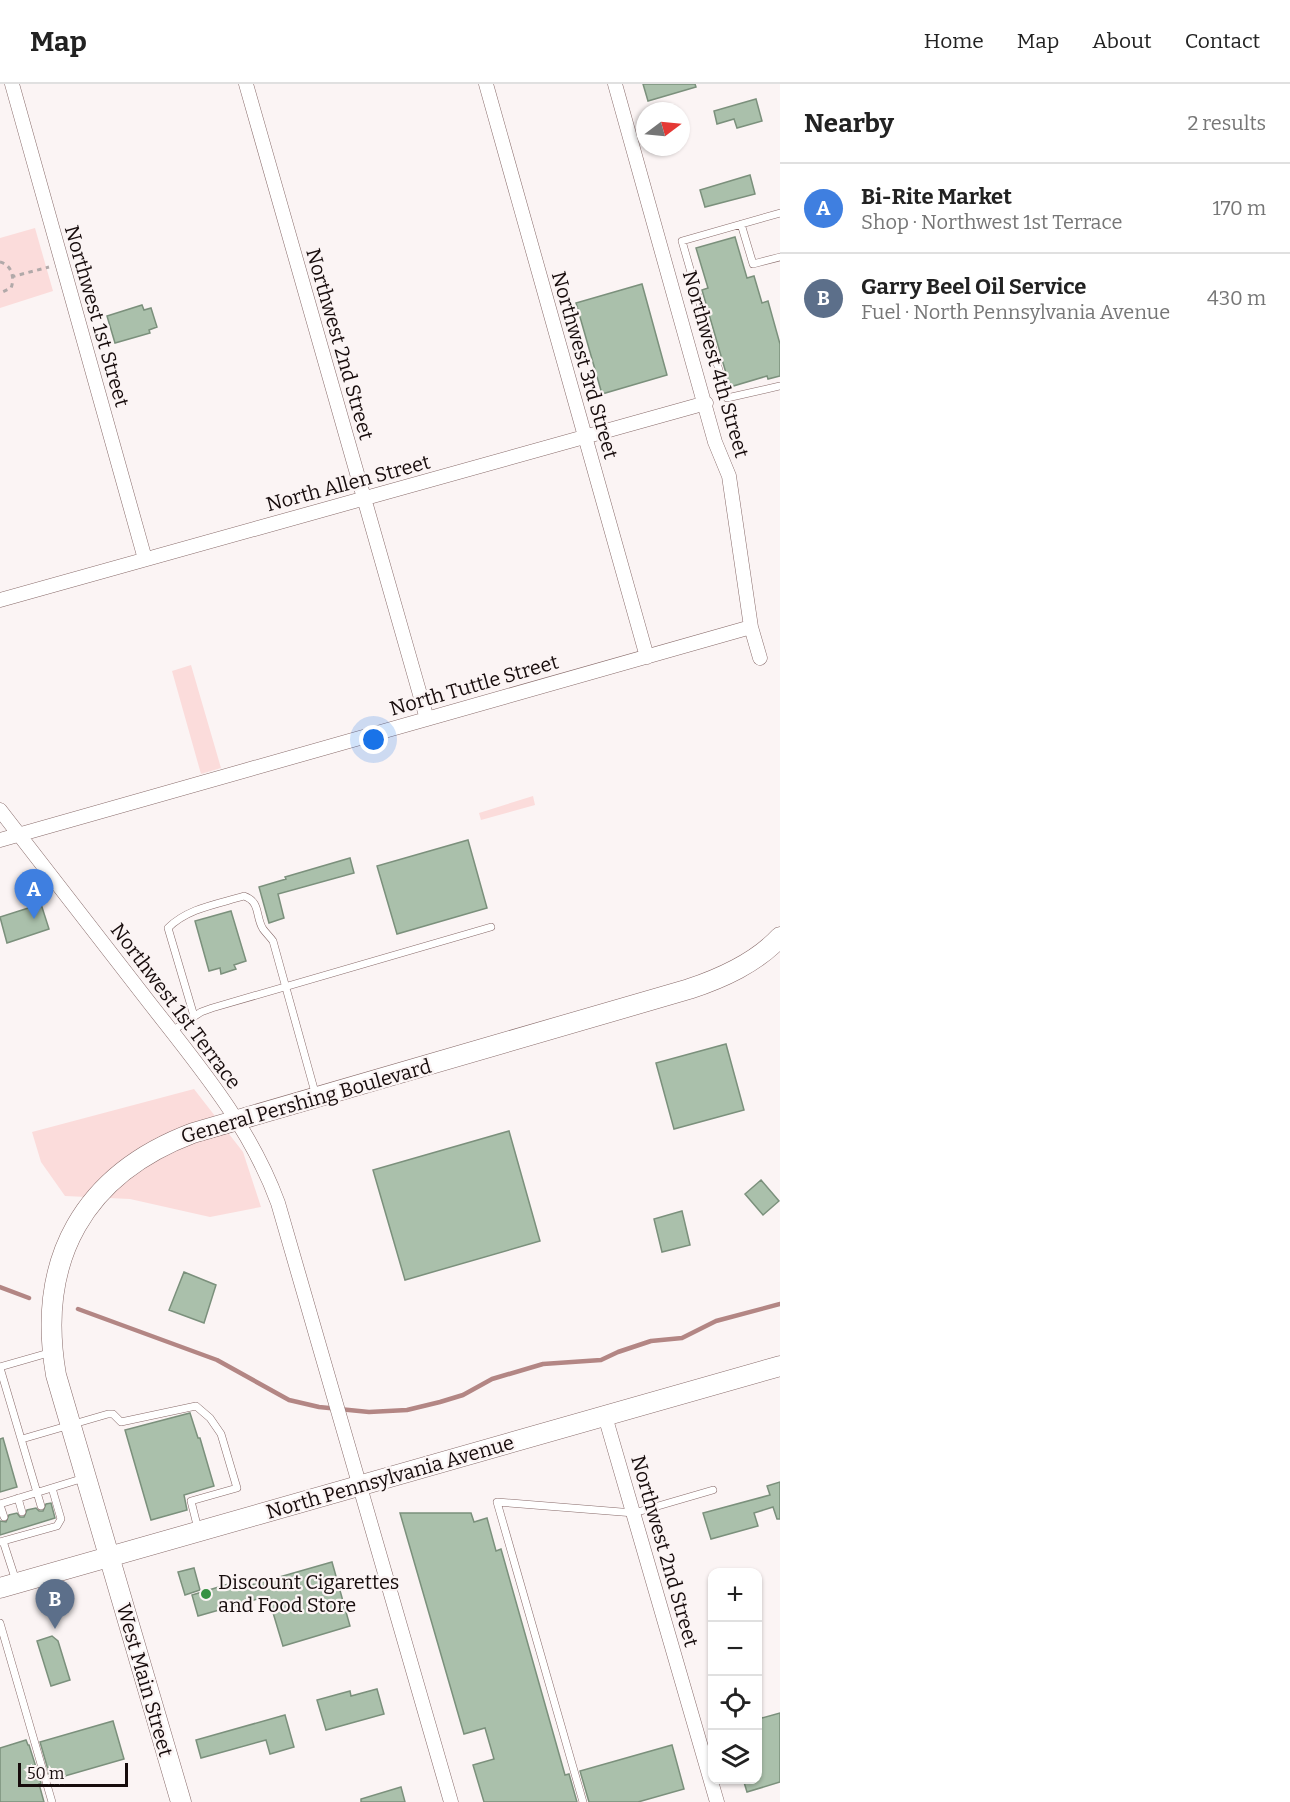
<!DOCTYPE html>
<html lang="en">
<head>
<meta charset="utf-8">
<style>
	:root { --surface:#fff; --page:#f6f6f6; --text:#222; --muted:#767676; --line:#e0e0e0; --accent:#369243 }
	body { margin:0; font-family:Bitter,serif; background:var(--page); color:var(--text) }
	.controls { position:absolute; right:18px; bottom:18px; display:grid; overflow:hidden; border-radius:12px; box-shadow:0 2px 4px #0004 }
	.controls button { width:54px; height:54px; display:grid; place-items:center; padding:0; border:0; border-bottom:2px solid var(--line); background:var(--surface); color:var(--text); font:30px sans-serif }
	.compass { position:absolute; left:636px; top:18px; width:54px; height:54px; border-radius:50%; background:var(--surface); box-shadow:0 2px 4px #0004; rotate:74deg }
	.scale { position:absolute; left:18px; bottom:15px; width:110px; box-sizing:border-box; padding-left:6px; border:3px solid #170c0c; border-top:0; font-size:16px; line-height:21px; white-space:nowrap; color:#170c0c; -webkit-text-stroke:4px #fbf4f4; paint-order:stroke }
	.you { position:absolute; left:374px; top:656px; width:21px; height:21px; margin:-15px; border:4px solid #fff; border-radius:50%; background:#1a73e8; box-shadow:0 0 0 9px #1a73e833 }
	.badge { display:grid; place-items:center; width:39px; height:39px; border-radius:50%; background:var(--accent); color:#fff; font-size:20px; font-weight:700 }
	.pin { position:absolute; translate:-50% -50px; filter:drop-shadow(0 2px 3px #0008) }
	.pin::after { content:''; position:absolute; top:32px; width:21px; height:18px; background:inherit; clip-path:polygon(0 0,100% 0,50% 100%) }
	.list { margin:0; padding:0; list-style:none }
	h2 { display:flex; justify-content:space-between; align-items:center; height:78px; margin:0; padding:0 24px; font-size:26px }
	h2 small { font-size:20px; font-weight:400; color:var(--muted) }
	.list li { display:grid; grid-template-columns:39px 1fr auto; gap:18px; align-items:center; box-sizing:border-box; height:90px; padding:0 24px; border-top:2px solid var(--line) }
	.list b { display:block; font-size:22px; white-space:nowrap }
	.list p { margin:0; font-size:20px; white-space:nowrap; color:var(--muted) }
	.list em { font-size:20px; font-style:normal; color:var(--muted) }
	.icon { flex:none; width:33px; height:33px; fill:none; stroke:currentColor; stroke-width:2; stroke-linecap:round; stroke-linejoin:round }
	.map { position:relative; flex:none; width:780px; height:1718px; overflow:hidden }
	header { display:flex; align-items:center; gap:36px; box-sizing:border-box; height:84px; padding:0 30px; background:var(--surface); border-bottom:2px solid var(--line) }
	header strong { font-size:28px }
	nav { display:flex; gap:33px; margin-inline-start:auto; font-size:21px }
	main { display:flex }
	aside { flex:1; background:var(--surface) }
	.map>svg:first-child { display:block }
	.green { fill:#fbdcdb }
	.lines { fill:none; stroke-linecap:round; stroke-linejoin:round }
	.stream { stroke:#b38684; stroke-width:4.5 }
	.building { fill:#aac0ab; stroke:#7b907c; stroke-width:1.5 }
	.service-casing { stroke:#876a69; stroke-width:8 }
	.minor-casing { stroke:#876a69; stroke-width:15 }
	.secondary-casing { stroke:#876a69; stroke-width:21 }
	.path { stroke:#b1a9a9; stroke-width:3; stroke-dasharray:4.5 4.5; stroke-linecap:butt }
	.service { stroke:#fff; stroke-width:7 }
	.minor { stroke:#fff; stroke-width:14 }
	.secondary { stroke:#fff; stroke-width:20 }
	.poi-dot { fill:#369243; stroke:#fbf4f4; stroke-width:2 }
	.labels { text-anchor:middle; dominant-baseline:central; stroke-width:4.5; stroke-linejoin:round; paint-order:stroke }
	.street-label { font-size:20px; fill:#170c0c; stroke:#fbf4f4 }
	.poi-label { font-size:20px; fill:#170c0c; stroke:#fbf4f4; text-anchor:start }
</style>
</head>
<body>
<header>
<strong>Map</strong>
<nav><a>Home</a><a>Map</a><a>About</a><a>Contact</a></nav>
</header>
<main>
<div class="map">
<svg width="780" height="1718" viewBox="0 0 780 1718">
	<rect width="100%" height="100%" fill="#fbf4f4"/>
	<path class="green" d="M35,144L53,207L0,224V154Z
		M191,581L221,684L201,690L172,587Z
		M533,712L535,721L481,736L479,729Z
		M194,1005L243,1068L261,1123L210,1133L130,1115L65,1112L41,1078L32,1048Z"/>
	<g class="lines">
		<path class="stream" d="M0,1203L29,1214
			M78,1225L217,1276L289,1316L319,1323L369,1328L407,1326L440,1318L463,1311L492,1295L543,1280L601,1276L618,1268L651,1257L682,1254L716,1237L780,1220"/>
	</g>
	<path class="building" d="M643,0H695L696,3L648,17Z
		M756,15L762,37L737,44L734,35L717,40L714,27Z
		M750,91L755,110L705,123L700,106Z
		M735,153L747,194L754,192L762,219L768,217L780,260V292L768,295L767,292L730,303L702,206L708,204L696,164Z
		M642,200L667,291L602,310L576,219Z
		M142,221L144,226L151,224L157,243L149,246L150,249L115,259L107,232Z
		M468,756L487,824L397,850L377,782Z
		M350,774L354,789L278,810L284,834L269,839L259,803L286,795L285,793Z
		M41,820L49,845L7,859L0,833Z
		M231,827L246,877L234,881L236,885L221,890L220,884L209,887L195,837Z
		M726,960L744,1026L674,1045L656,979Z
		M509,1047L540,1157L405,1196L373,1086Z
		M761,1096L779,1117L763,1131L745,1110Z
		M682,1127L690,1161L662,1168L654,1135Z
		M184,1188L216,1201L204,1239L169,1226Z
		M190,1329L198,1354H200L214,1402L184,1411L187,1426L151,1436L125,1346Z
		M3,1354L17,1403L0,1408V1355Z
		M780,1398V1435H777L773,1423L754,1429L758,1442L711,1455L703,1429L770,1411L767,1402Z
		M51,1419L55,1434L0,1451V1437L6,1438L9,1431L17,1429L20,1433H24L27,1426L36,1424L39,1427H43L46,1420Z
		M400,1429H471L474,1438L487,1434L496,1467L501,1465L565,1691L569,1690L577,1718H484L473,1681L494,1675L485,1644L464,1650Z
		M332,1478L350,1542L283,1562L268,1512L198,1532L192,1511L242,1496L244,1503Z
		M194,1484L200,1506L185,1511L178,1488Z
		M52,1552L58,1557L70,1596L51,1602L37,1557Z
		M377,1605L384,1630L326,1646L317,1616L350,1607L351,1612Z
		M780,1629V1698L747,1708L743,1695H758V1635Z
		M285,1631L294,1663L270,1670L266,1656L201,1674L196,1656Z
		M113,1637L124,1675L51,1696L40,1658Z
		M26,1656L28,1661H29L41,1699L39,1700L44,1718H0V1664Z
		M672,1661L684,1705L638,1718H589L580,1687Z
		M401,1703L405,1718H361V1715Z"/>
	<g class="lines">
		<g class="service-casing">
			<path id="service" d="M780,129L682,157L727,314L780,302
				M741,140L753,180L780,173
				M194,932L168,844C188,824 218,820 244,812C261,818 255,832 263,845C266,849 270,853 273,857L316,1012
				M172,947L201,928L212,924L491,843
				M0,1283L52,1268
				M0,1284L41,1422
				M22,1355L108,1330H113L121,1338L196,1322L210,1334L221,1350L237,1404L191,1417L198,1445
				M18,1414L22,1428
				M0,1420L84,1394
				M0,1421L4,1433
				M3,1457L16,1497
				M0,1458L57,1442L61,1435L52,1404
				M0,1539L52,1718
				M583,1718L497,1418L634,1429L713,1406"/>
		</g>
		<g class="minor-casing">
			<path id="minor" d="M12,0L145,475
				M246,0L427,635
				M486,0L647,573
				M615,0L715,358L729,392L751,543L760,574
				M0,516L706,319
				M0,726C49,790 99,853 148,917C198,981 250,1042 278,1119L451,1718
				M0,756L751,543
				M605,1332L717,1718"/>
		</g>
		<g class="secondary-casing">
			<path id="secondary" d="M0,1504L780,1282
				M181,1718L56,1291C36,1175 84,1090 193,1049L689,905C722,894 756,879 780,853"/>
		</g>
		<path class="path" d="M0,178C12,181 15,194 11,204L0,209
			M11,193L49,183"/>
		<use href="#service" class="service"/>
		<use href="#minor" class="minor"/>
		<use href="#secondary" class="secondary"/>
	</g>
	<circle class="poi-dot" cx="206" cy="1510" r="6"/>
	<g class="labels">
		<g class="street-label">
			<text transform="translate(97 232) rotate(74)">Northwest 1st Street</text>
			<text transform="translate(340 260) rotate(74)">Northwest 2nd Street</text>
			<text transform="translate(716 280) rotate(74)">Northwest 4th Street</text>
			<text transform="translate(585 281) rotate(74)">Northwest 3rd Street</text>
			<text transform="translate(348 399) rotate(-15)">North Allen Street</text>
			<text transform="translate(474 601) rotate(-16)">North Tuttle Street</text>
			<text transform="translate(176 922) rotate(53)">Northwest 1st Terrace</text>
			<text transform="translate(306 1017) rotate(-16)">General Pershing Boulevard</text>
			<text transform="translate(390 1393) rotate(-16)">North Pennsylvania Avenue</text>
			<text transform="translate(665 1467) rotate(74)">Northwest 2nd Street</text>
			<text transform="translate(145 1596) rotate(74)">West Main Street</text>
		</g>
		<g class="poi-label">
			<text x="218" y="1498">Discount Cigarettes<tspan x="218" dy="23">and Food Store</tspan></text>
		</g>
	</g>
</svg>
<div class="controls">
<button>+</button>
<button>−</button>
<button><svg class="icon" aria-label="locate" viewBox="0 0 24 24"><circle cx="12" cy="12" r="6"/><path d="M12 2v4M12 18v4M2 12h4M18 12h4"/></svg></button>
<button><svg class="icon" aria-label="layers" viewBox="0 0 24 24"><path d="M12 4l9 5-9 5-9-5zM3 14l9 5 9-5"/></svg></button>
</div>
<svg class="compass" viewBox="-18 -18 36 36"><path d="M0-13l5 13h-10z" fill="#e53935"/><path d="M0 13l5-13h-10z" fill="#767676"/></svg>
<div class="scale">50 m</div>
<div class="you"></div>
<div class="pin badge" style="left:34px;top:835px;background:#3f7fe0">A</div>
<div class="pin badge" style="left:55px;top:1545px;background:#5c6f8a">B</div>
</div>
<aside>
<h2>Nearby<small>2 results</small></h2>
<ul class="list">
<li><span class="badge" style="background:#3f7fe0">A</span><div><b>Bi-Rite Market</b><p>Shop · Northwest 1st Terrace</p></div><em>170 m</em></li>
<li><span class="badge" style="background:#5c6f8a">B</span><div><b>Garry Beel Oil Service</b><p>Fuel · North Pennsylvania Avenue</p></div><em>430 m</em></li>
</ul>
</aside>
</main>
</body>
</html>
